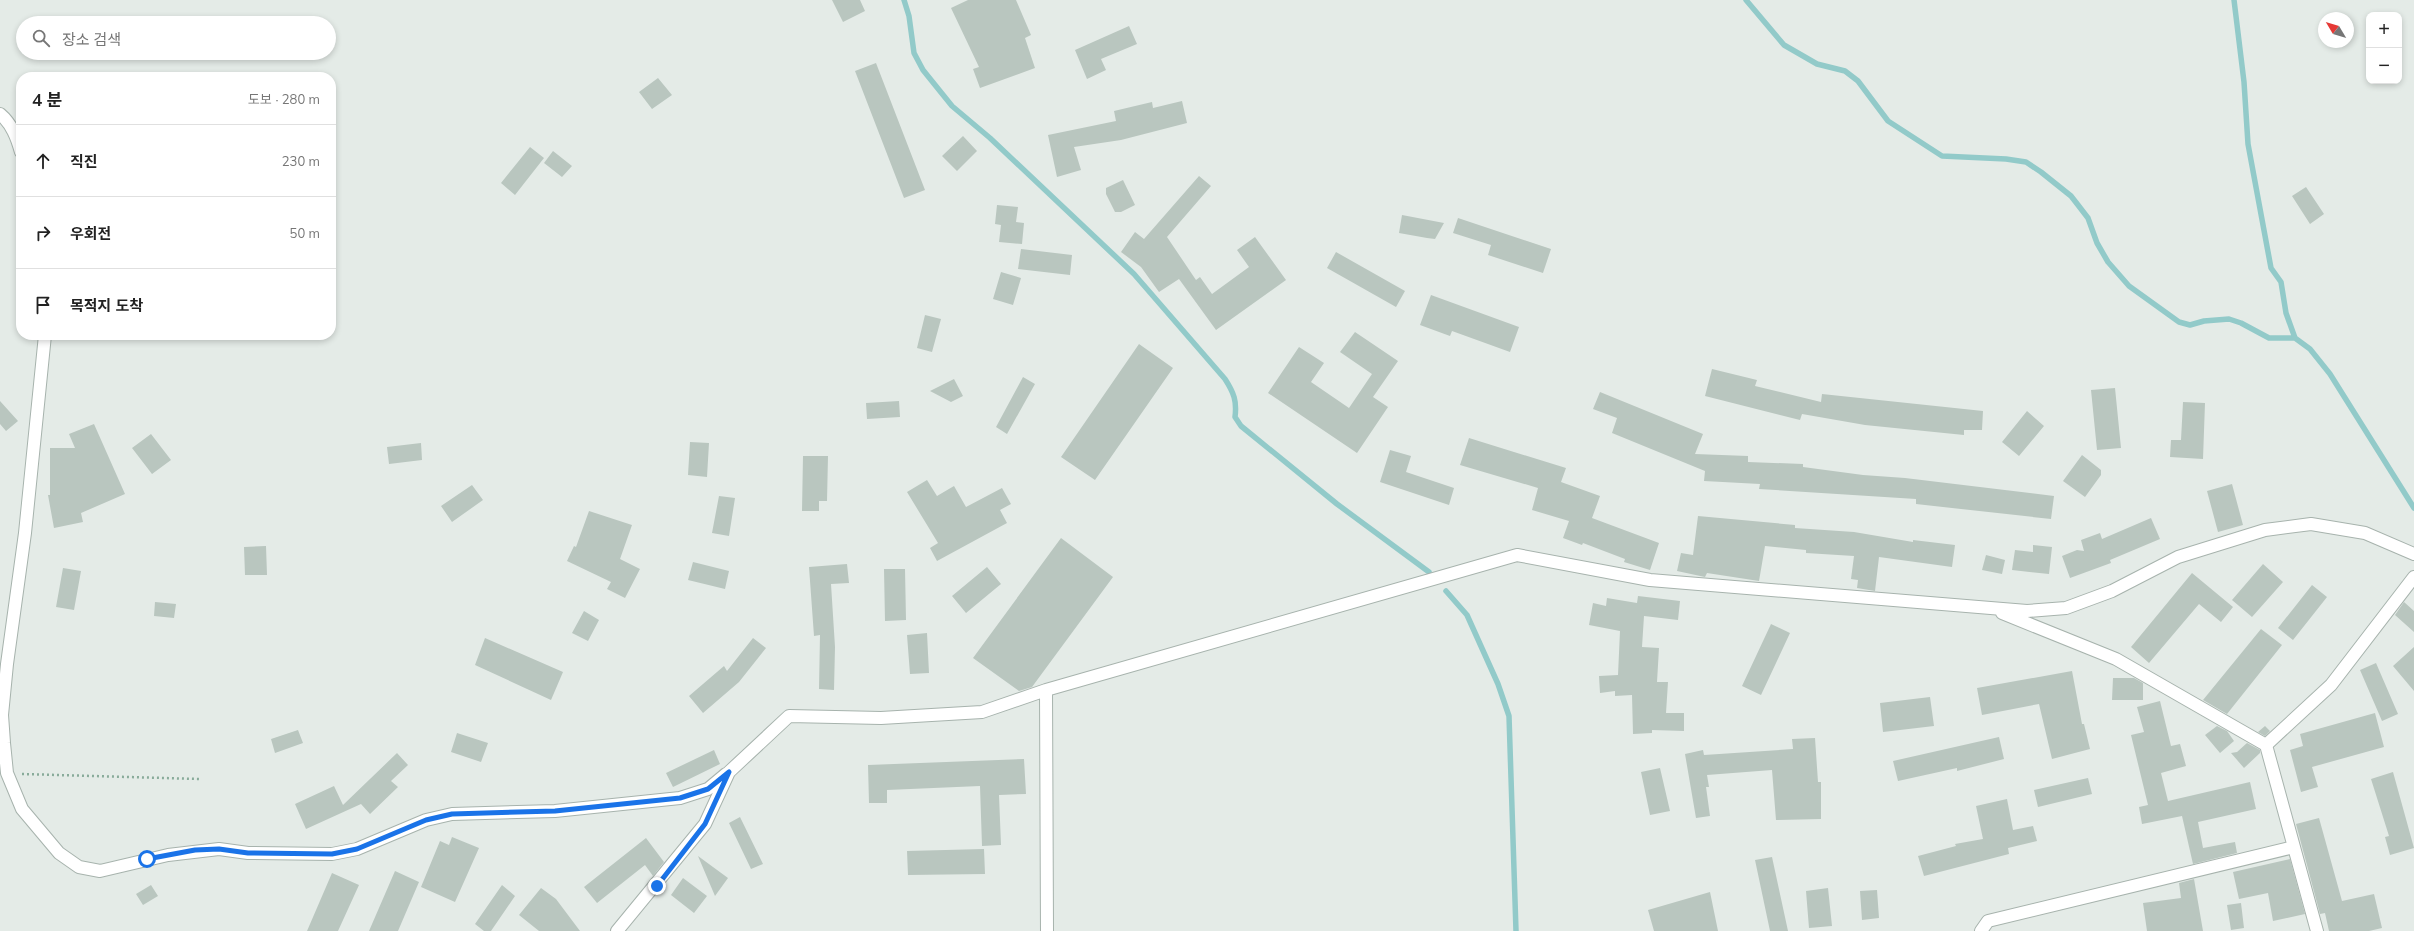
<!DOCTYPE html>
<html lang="ko">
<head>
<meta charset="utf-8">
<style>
	:root { --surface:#fff; --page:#f2f2f2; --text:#222; --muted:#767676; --line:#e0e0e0 }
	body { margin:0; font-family:Mulish,"Noto Sans KR",sans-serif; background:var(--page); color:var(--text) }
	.controls { position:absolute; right:12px; top:12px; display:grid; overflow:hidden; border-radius:8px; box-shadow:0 2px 6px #0003 }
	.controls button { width:36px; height:36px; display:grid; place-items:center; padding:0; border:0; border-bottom:1px solid var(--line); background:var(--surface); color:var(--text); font:20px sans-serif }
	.compass { position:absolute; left:2318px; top:12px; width:36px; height:36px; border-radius:50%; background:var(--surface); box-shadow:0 2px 6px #0003; rotate:308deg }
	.stop { position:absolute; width:12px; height:12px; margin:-9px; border:3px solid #1a73e8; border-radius:50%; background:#fff }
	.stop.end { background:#1a73e8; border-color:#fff; box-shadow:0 1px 4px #0008 }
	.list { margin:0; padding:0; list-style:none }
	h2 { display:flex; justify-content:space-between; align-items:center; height:52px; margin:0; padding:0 16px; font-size:17px }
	h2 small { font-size:13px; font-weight:400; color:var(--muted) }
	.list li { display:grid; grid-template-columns:26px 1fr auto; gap:12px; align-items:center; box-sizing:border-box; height:72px; padding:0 16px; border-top:1px solid var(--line) }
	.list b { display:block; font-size:15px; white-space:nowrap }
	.list em { font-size:13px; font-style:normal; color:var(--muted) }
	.icon { flex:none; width:22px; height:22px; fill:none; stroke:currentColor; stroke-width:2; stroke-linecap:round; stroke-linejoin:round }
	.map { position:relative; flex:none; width:2414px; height:931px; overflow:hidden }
	.search { position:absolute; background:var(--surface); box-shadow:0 2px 6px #0003; left:16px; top:16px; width:320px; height:44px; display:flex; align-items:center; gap:10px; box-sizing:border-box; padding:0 14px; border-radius:22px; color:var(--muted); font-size:15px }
	.panel { position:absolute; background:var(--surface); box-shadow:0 2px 6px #0003; left:16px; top:72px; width:320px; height:268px; border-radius:16px }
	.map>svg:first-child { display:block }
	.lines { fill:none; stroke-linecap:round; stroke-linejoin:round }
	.stream { stroke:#92cac9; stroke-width:5.5 }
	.building { fill:#b9c6bf }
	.minor-casing { stroke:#a7b3ad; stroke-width:14 }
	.path { stroke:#88ab9a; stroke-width:2.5; stroke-dasharray:2 3; stroke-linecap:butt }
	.minor { stroke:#fff; stroke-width:12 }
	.route { stroke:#1a73e8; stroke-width:5 }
</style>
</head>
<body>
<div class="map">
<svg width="2414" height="931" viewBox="0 0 2414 931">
	<rect width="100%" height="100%" fill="#e4ebe7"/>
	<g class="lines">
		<path class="stream" d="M904,0L909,16L914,53L923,70L952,106L990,138L1134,274L1225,379C1234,393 1237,401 1235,417L1241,426L1337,504L1429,572
			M1746,0L1784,45L1817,64L1845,71L1858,81L1888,121L1942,156L2006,159L2026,162L2041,172L2071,196L2078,205L2088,218L2097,243L2108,262L2129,286L2179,322L2190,325L2204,321L2229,319L2241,323L2269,338H2295L2310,349L2330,374L2414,508
			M2234,0L2244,82L2248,144L2271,268L2281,282L2286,313L2295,338
			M1446,591L1467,615L1498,684L1509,716L1516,931"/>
	</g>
	<path class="building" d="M832,0H860L865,11L843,22Z
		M968,0H1016L1031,35L1025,38L1035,68L980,88L973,69L979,67L951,8Z
		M1129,26L1137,44L1101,59L1106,70L1087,79L1075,50Z
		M876,63L925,190L904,198L855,71Z
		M658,78L672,95L652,109L639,92Z
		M1182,101L1187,123L1121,140L1074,147L1081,170L1057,177L1048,135L1116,121L1114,111L1152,102L1153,108Z
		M963,136L977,151L957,171L942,156Z
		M530,147L544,158L515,195L501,183Z
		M553,151L572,166L562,177L544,163Z
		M1199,176L1211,186L1167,237L1196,280L1200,277L1212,294L1249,267L1237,250L1255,237L1286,280L1216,330L1179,279L1159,292L1141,267L1121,252L1135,232L1144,239Z
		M1123,180L1135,205L1121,212H1115L1106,194V188Z
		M2306,187L2324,214L2310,224L2292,196Z
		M997,205L1018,207L1016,222L1024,223L1022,244L999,242L1001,225L995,224Z
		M1402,215L1444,223L1435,239L1427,238L1399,233Z
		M1458,218L1551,249L1543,273L1488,255L1491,245L1453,233Z
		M1021,249L1072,255L1070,275L1018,269Z
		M1336,252L1405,291L1396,307L1327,268Z
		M1001,272L1021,278L1013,305L993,299Z
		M1431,295L1519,327L1510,352L1452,331L1450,336L1420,325Z
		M925,315L941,319L932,352L917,348Z
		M1355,332L1398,361L1373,397L1388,407L1357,453L1268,393L1299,347L1324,363L1311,382L1349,408L1372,374L1340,352Z
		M1139,344L1173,368L1095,480L1061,457Z
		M1712,369L1757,380L1755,386L1821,402L1822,394L1983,411L1982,430H1964V435L1865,425L1802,414L1800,420L1705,396Z
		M1023,377L1035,384L1007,434L996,427Z
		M954,379L963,396L951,402L930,391Z
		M2115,388L2121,448L2097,450L2091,390Z
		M1600,392L1703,434L1695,454L1748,456V462L1803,464V467L1863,475L1905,478L2054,496L2051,519L1916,504V499L1759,489L1760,484L1704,481L1705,471L1612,433L1617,418L1593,409Z
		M0,401L18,421L6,431L0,424Z
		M899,401L900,417L867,419L866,403Z
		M2183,402L2205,403L2203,459L2170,457L2171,440H2181Z
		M2027,411L2044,426L2019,456L2002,442Z
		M94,424L125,494L81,513L83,522L54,528L48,495H50V448H75L69,434Z
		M151,434L171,460L152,474L132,448Z
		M1469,438L1566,468L1561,482L1600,496L1592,518L1659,543L1650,570L1624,562L1625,559L1583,543L1582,545L1563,538L1569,521L1532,510L1538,488L1460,465Z
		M690,442L709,443L707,477L688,475Z
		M421,443L422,460L389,464L387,447Z
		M1390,450L1411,456L1406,472L1454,488L1449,505L1380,482Z
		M2082,455L2101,470V475L2085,497L2063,481Z
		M803,456H828L827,501H819V511H802Z
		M927,480L937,496L954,486L966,507L1002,488L1011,504L1000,510L1007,523L937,561L930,548L938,543L907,492Z
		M2232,484L2243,525L2218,532L2207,491Z
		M472,485L483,500L452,522L441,506Z
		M719,496L735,498L729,536L712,533Z
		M589,511L632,525L620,559L640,569L625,598L607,589L611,582L567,561L574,546L576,547Z
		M1698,516L1795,525V528L1854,532L1913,542V540L1955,545L1952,567L1879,557L1875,591L1857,588L1858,580L1851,579L1854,556L1806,553V550L1765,546L1759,581L1707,573L1705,577L1677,571L1681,553L1693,555Z
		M2151,518L2160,539L2110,560L2111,563L2070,578L2062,556L2077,550L2084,551L2081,540L2100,533L2102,539Z
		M1061,538L1113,577L1032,687L1019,691L973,658Z
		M2033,545L2052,547L2049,574L2012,570L2015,550L2033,552Z
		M266,546L267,575H245L244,547Z
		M1986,555L2005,560L2002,574L1982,570Z
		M693,562L729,571L725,589L688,580Z
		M847,564L849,583L831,584L835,647L834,690L819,689L820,635L814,636L809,567Z
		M2263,564L2283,582L2252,617L2232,600Z
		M987,567L1001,584L966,613L952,596Z
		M63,568L81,571L74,610L56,607Z
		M884,569H905L906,620L885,621Z
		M2192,573L2233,607L2221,622L2199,604L2149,663L2131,647Z
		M2312,585L2327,597L2293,640L2278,628Z
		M1638,596L1680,601L1678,620L1644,616L1642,647L1659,648L1657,682H1668L1666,713H1684V731L1652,730V733L1633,734L1632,695L1615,696V691L1600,693L1599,676L1618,675L1620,631L1589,625L1593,603L1606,606L1607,598L1637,603Z
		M155,602L176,604L174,618L154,616Z
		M2404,602L2414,611V632L2395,615Z
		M584,611L599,620L588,641L572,633Z
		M1771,624L1790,633L1761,695L1742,686Z
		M2261,629L2282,645L2227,714L2203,700Z
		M927,633L929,673L910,674L907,635Z
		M485,638L563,672L551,700L475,665Z
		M753,638L766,648L739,682L703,713L689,696L724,666L727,671Z
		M2414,647V691L2393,666Z
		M2376,663L2398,714L2382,721L2360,670Z
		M2072,671L2082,724H2084L2090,749L2052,759L2039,704L1982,715L1977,688Z
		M2113,678H2134L2143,683V700H2112Z
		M1930,697L1934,726L1883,732L1880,703Z
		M2160,701L2171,746L2180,744L2186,766L2161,773L2168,801L2250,782L2256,809L2198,822L2203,848L2235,842L2237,853L2193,864L2182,816L2142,824L2139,807L2148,805L2131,735L2144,732L2137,707Z
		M2375,713L2384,747L2312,767L2318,787L2301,792L2290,750L2303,746L2300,734Z
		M2217,726L2227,731L2234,741L2220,753L2205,735Z
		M2265,726L2270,731L2265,736L2258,732Z
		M298,730L303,743L275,753L271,739Z
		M457,733L488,743L481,762L451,752Z
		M1999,737L2004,759L1957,771V768L1898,781L1893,761Z
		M1815,738L1818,782H1821V819L1776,820L1772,770L1707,775L1709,787H1706L1710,816L1696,818L1685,754L1703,750L1704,755L1793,749L1792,739Z
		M2247,743L2260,750V753L2244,768L2231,753L2237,752Z
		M714,750L720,764L673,787L666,773Z
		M397,753L408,765L391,781L398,787L370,814L361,804L306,829L295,804L334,786L343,805Z
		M1024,759L1026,794L999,795L1001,845L982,846L980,786L887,790V803H869L868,765Z
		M1660,768L1670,811L1650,815L1641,772Z
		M2393,772L2414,848L2390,855L2385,837L2389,836L2371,779Z
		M2088,778L2092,794L2038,807L2034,790Z
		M2007,799L2013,830L2033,826L2037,841L2008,848L2009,854L1924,876L1918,856L1956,846L1955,844L1983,839L1976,806Z
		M740,817L763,864L751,869L729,823Z
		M2319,818L2342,901L2374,894L2382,928L2369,931H2329L2325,913L2320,914L2296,824Z
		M452,837L479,848L455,902L421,887L440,841L449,845Z
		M646,838L664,862L653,876L645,865L597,903L584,887Z
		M984,849L985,874L908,875L907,851Z
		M698,856L728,878L715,896Z
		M1772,857L1788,931H1770L1755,860Z
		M2290,859L2305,914L2273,921L2268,893L2239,899L2233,872Z
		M395,871L419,882L398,931H369Z
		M332,873L359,885L338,931H307Z
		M683,878L707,896L694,913L671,895Z
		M2194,879L2203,931H2147L2143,903L2181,898L2179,883Z
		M151,885L158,896L143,905L136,894Z
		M502,885L515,896L491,931H484L475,924Z
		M541,888L556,899L580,931H539L519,915Z
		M1828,888L1832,926L1809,928L1806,891Z
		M1877,890L1879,918L1862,920L1860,891Z
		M1710,892L1718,931H1654L1648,910Z
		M2241,903L2244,928L2231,930L2227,905Z"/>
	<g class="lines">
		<g class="minor-casing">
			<path id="minor" d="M0,114C12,124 17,138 21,152
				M45,335L25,533L7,664L2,715L4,743L7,773L22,809L59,853L79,867L100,871L168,855L219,849L248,853L332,854L357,849L426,820L452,814L555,811L680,798L708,789L726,774
				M2002,613L2116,659L2266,745
				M1046,690L1047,931
				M617,931L705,824L729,772L789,716L881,718L982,712L1046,690L1517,555L1650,580L2027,611L2066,608L2112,591L2178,557L2265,530L2311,524L2365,533L2414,554
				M1981,931L1988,921L2294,847
				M2317,931L2266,745L2331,685L2414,577"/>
		</g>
		<path class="path" d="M22,774L199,779"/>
		<use href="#minor" class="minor"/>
	</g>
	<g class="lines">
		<path class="route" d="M147,859L195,850L219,849L248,853L332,854L357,849L426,820L452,814L555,811L680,798L708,789L729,772L705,824L657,886"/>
	</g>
</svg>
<div class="controls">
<button>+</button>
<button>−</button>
</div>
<svg class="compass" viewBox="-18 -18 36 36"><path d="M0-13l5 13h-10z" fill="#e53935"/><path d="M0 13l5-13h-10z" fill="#767676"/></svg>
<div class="stop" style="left:147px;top:859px"></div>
<div class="stop end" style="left:657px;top:886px"></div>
<div class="search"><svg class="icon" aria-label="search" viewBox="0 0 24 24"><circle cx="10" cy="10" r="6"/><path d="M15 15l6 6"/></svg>장소 검색</div>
<section class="panel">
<h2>4 분<small>도보 · 280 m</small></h2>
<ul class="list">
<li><svg class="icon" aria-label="ahead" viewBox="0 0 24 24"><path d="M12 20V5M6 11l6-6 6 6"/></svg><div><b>직진</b></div><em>230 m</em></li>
<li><svg class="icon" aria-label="right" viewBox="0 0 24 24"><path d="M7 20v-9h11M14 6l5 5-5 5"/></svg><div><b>우회전</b></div><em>50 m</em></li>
<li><svg class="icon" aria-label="arrive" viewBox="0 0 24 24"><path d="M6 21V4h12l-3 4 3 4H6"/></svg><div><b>목적지 도착</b></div></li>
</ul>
</section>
</div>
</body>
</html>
